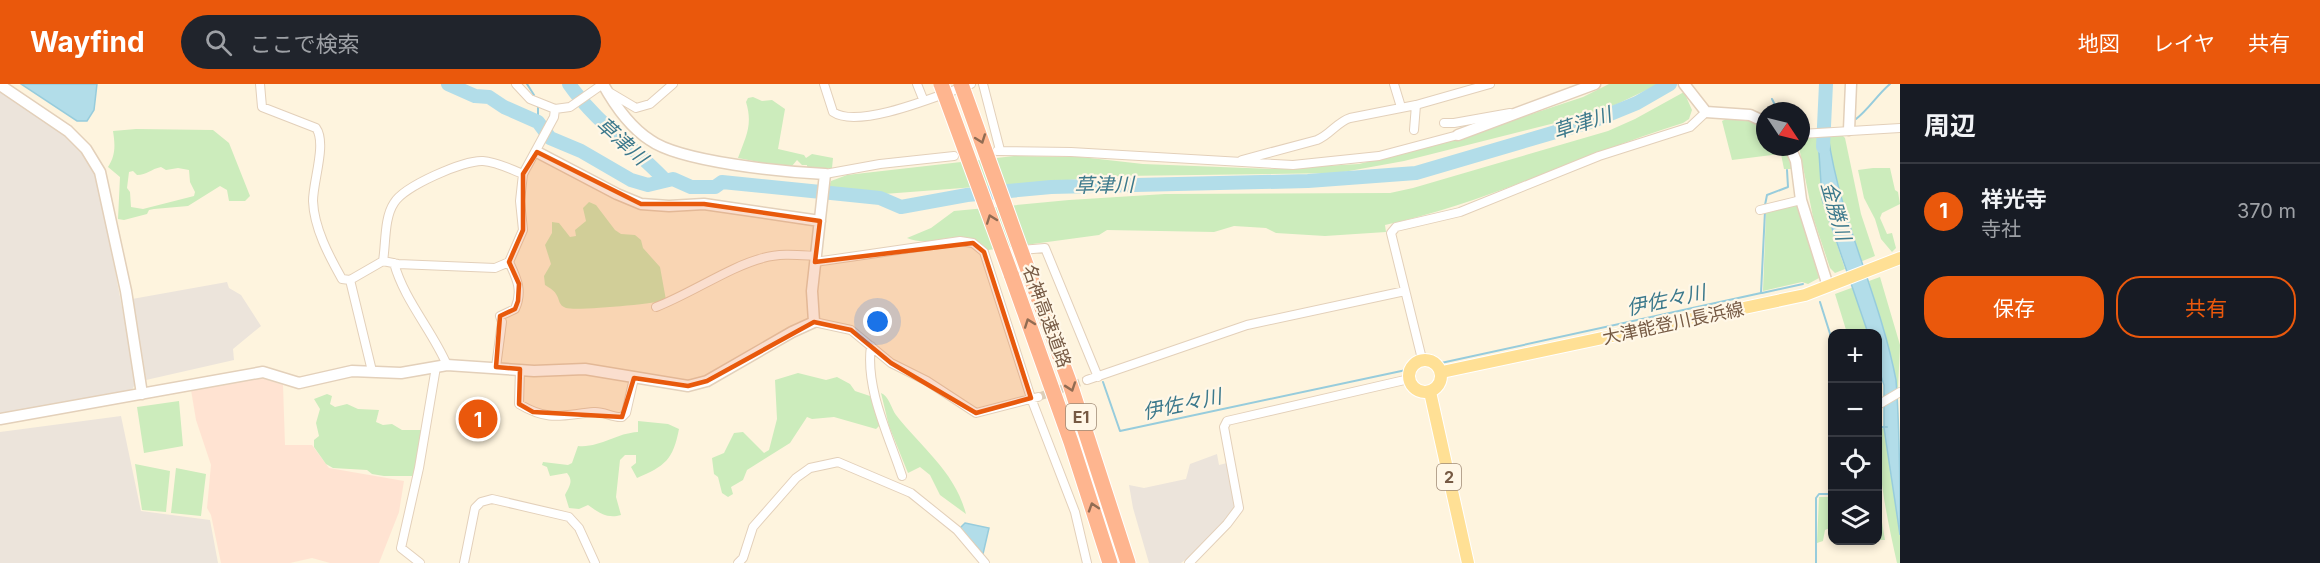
<!DOCTYPE html>
<html lang="ja">
<head>
<meta charset="utf-8">
<style>
	:root { --surface:#171b24; --page:#20242c; --text:#f1f3f6; --muted:#9ea1a6; --line:#363941; --accent:#ea580c }
	body { margin:0; font-family:Inter,"Noto Sans JP",sans-serif; background:var(--page); color:var(--text) }
	.controls { position:absolute; right:18px; bottom:18px; display:grid; overflow:hidden; border-radius:12px; box-shadow:0 3px 9px #0003 }
	.controls button { width:54px; height:54px; display:grid; place-items:center; padding:0; border:0; border-bottom:2px solid var(--line); background:var(--surface); color:var(--text); font:30px sans-serif }
	.compass { position:absolute; left:1756px; top:18px; width:54px; height:54px; border-radius:50%; background:var(--surface); box-shadow:0 3px 9px #0003; rotate:125deg }
	.you { position:absolute; left:878px; top:238px; width:21px; height:21px; margin:-15px; border:4px solid #fff; border-radius:50%; background:#1a73e8; box-shadow:0 0 0 9px #1a73e833 }
	.badge { display:grid; place-items:center; width:39px; height:39px; border-radius:50%; background:var(--accent); color:#fff; font-size:20px; font-weight:700 }
	.pin { position:absolute; translate:-50% -50%; border:3px solid #fff; box-shadow:0 2px 6px #0006 }
	.list { margin:0; padding:0; list-style:none }
	h2 { display:flex; justify-content:space-between; align-items:center; height:78px; margin:0; padding:0 24px; font-size:26px }
	h2 small { font-size:20px; font-weight:400; color:var(--muted) }
	.list li { display:grid; grid-template-columns:39px 1fr auto; gap:18px; align-items:center; box-sizing:border-box; height:96px; padding:0 24px; border-top:2px solid var(--line) }
	.list b { display:block; font-size:22px; white-space:nowrap }
	.list p { margin:0; font-size:20px; white-space:nowrap; color:var(--muted) }
	.list em { font-size:20px; font-style:normal; color:var(--muted) }
	.actions { display:flex; gap:12px; padding:18px 24px }
	.actions a { flex:1; padding:14px 0; border:2px solid var(--accent); border-radius:24px; text-align:center; font-size:21px; color:var(--accent) }
	.actions .main { background:var(--accent); color:#fff }
	.icon { flex:none; width:33px; height:33px; fill:none; stroke:currentColor; stroke-width:2; stroke-linecap:round; stroke-linejoin:round }
	.map { position:relative; flex:none; width:1900px; height:479px; overflow:hidden }
	header { display:flex; align-items:center; gap:36px; box-sizing:border-box; height:84px; padding:0 30px; background:var(--accent); color:#fff }
	header strong { font-size:28px }
	nav { display:flex; gap:33px; margin-inline-start:auto; font-size:21px }
	.search { width:420px; height:54px; background:var(--page); display:flex; align-items:center; gap:15px; box-sizing:border-box; padding:0 21px; border-radius:33px; color:var(--muted); font-size:22px }
	main { display:flex }
	aside { flex:1; background:var(--surface) }
	.map>svg:first-child { display:block }
	.commercial { fill:#ffe3d2 }
	.industrial { fill:#ece4db }
	.green { fill:#ccecbc; fill-rule:evenodd }
	.water { fill:#b2dde9; stroke:#97ccdc; stroke-width:1.5 }
	.lines { fill:none; stroke-linecap:round; stroke-linejoin:round }
	.stream { stroke:#97ccdc; stroke-width:2 }
	.river { stroke:#b2dde9; stroke-width:14 }
	.minor-tunnel { stroke:#dcceb8; stroke-width:8; stroke-dasharray:8 4; stroke-linecap:butt }
	.minor-casing { stroke:#e3d0ba; stroke-width:10 }
	.tertiary-casing { stroke:#e3d0ba; stroke-width:13 }
	.primary-casing { stroke:#fff; stroke-width:14 }
	.motorway-casing { stroke:#fff; stroke-width:17 }
	.minor { stroke:#fff; stroke-width:8 }
	.tertiary { stroke:#fff; stroke-width:10 }
	.primary { stroke:#ffe095; stroke-width:12 }
	.motorway { stroke:#feb58f; stroke-width:15 }
	.motorway-bridge-casing { stroke:#fff; stroke-width:17; stroke-linecap:butt }
	.motorway-bridge { stroke:#feb58f; stroke-width:15 }
	.oneway { stroke:#916c53 }
	.marked { fill:#e8590c; fill-opacity:0.2; stroke:#e8590c; stroke-width:4.5; stroke-linejoin:round }
	.labels { text-anchor:middle; dominant-baseline:central; stroke-width:4.5; stroke-linejoin:round; paint-order:stroke }
	.shield { fill:#fff7e7; stroke:#9f8975; stroke-width:1.5 }
	.shield-label { font-size:16px; font-weight:bold; fill:#765a44 }
	.street-label { font-size:18px; fill:#765a44; stroke:#fff7e7 }
	.water-label { font-size:20px; font-style:italic; fill:#3c798c; stroke:#fff7e7 }
</style>
</head>
<body>
<header>
<strong>Wayfind</strong>
<div class="search"><svg class="icon" aria-label="search" viewBox="0 0 24 24"><circle cx="10" cy="10" r="6"/><path d="M15 15l6 6"/></svg>ここで検索</div>
<nav><a>地図</a><a>レイヤ</a><a>共有</a></nav>
</header>
<main>
<div class="map">
<svg width="1900" height="479" viewBox="0 0 1900 479">
	<rect width="100%" height="100%" fill="#fef4de"/>
	<path class="commercial" d="M262,294L283,301L285,361H312L329,384L404,397L399,428L379,479H330L312,474L290,479H221L211,431L207,424L211,381L196,336L191,306Z"/>
	<path class="industrial" d="M0,8L70,53L96,85L136,298L131,308L0,332Z
		M227,198L229,204L241,211L261,242L233,265L234,276L146,296L132,215Z
		M121,332L141,427L210,436L218,479H0V348Z
		M1217,370L1219,381L1227,379L1236,415L1235,426L1202,463L1181,479H1149L1133,424L1129,401L1144,404L1186,395L1190,380Z"/>
	<path class="green" d="M1609,0H1659L1615,21L1579,33L1404,77L1338,89L1121,92L884,110L828,105L831,97L847,91L1014,72L1081,73L1143,80L1273,85L1359,80L1440,60L1583,13Z
		M1684,8L1692,26L1689,35L1683,39C1583,70 1488,119 1385,141L1386,148L1325,152L1276,149L1266,144L1234,142L1214,148L1107,146L1099,151L988,166C963,138 936,166 907,154L931,144L954,127L1069,116L1165,110L1390,109L1413,104L1608,47L1635,35Z
		M753,13L762,17L772,16L785,25L778,65L804,71L806,74L812,70L833,74L832,84H807V81H802L797,76L792,82H779L738,74C746,52 753,41 746,18L748,14Z
		M1728,34L1744,35L1765,43V63H1785L1792,85H1784L1781,70L1732,76L1722,37Z
		M136,45L213,46L229,59L250,112L245,117H229L227,106L220,102L188,122L154,125L149,126L147,130L124,136L118,135L120,93L108,83C116,71 115,60 113,47ZM161,83L166,86L178,84L189,86L190,98L195,108L194,112L143,125L131,123L130,108L127,104L129,88L133,87L137,91C147,91 151,85 161,83Z
		M1841,50L1845,54L1861,130L1875,172L1860,178L1834,93L1828,51Z
		M1818,53L1822,115L1845,185L1835,189L1830,184L1813,133L1799,63L1803,55Z
		M1873,84H1890L1895,106L1898,108L1900,120L1882,129L1880,134L1887,150L1892,149L1896,164L1892,168L1881,155L1875,135L1864,114L1858,86Z
		M589,118L596,121L615,146L621,150L635,151L641,156L643,164L660,183L666,216C655,220 577,227 566,224C558,221 560,216 556,210C554,206 548,203 545,201L544,192L551,180L545,161L552,149V138L559,139L570,153L576,152L575,146L586,137L583,124Z
		M1794,121L1798,122L1819,194L1808,200L1802,198L1763,207L1766,128Z
		M1880,193L1900,261L1898,306L1869,197Z
		M1854,203L1868,249H1847L1835,210Z
		M798,289L826,296L837,293L850,300L855,307L870,312L881,340L876,345L834,333L812,335L807,333L790,359L747,386L743,396L731,403L733,410L728,413L722,409L718,393L714,390L712,374L724,369L734,349L743,348L764,369L769,366L777,335L775,296Z
		M881,309C889,312 891,324 896,331C922,364 955,388 966,430L940,411L930,391L920,383L908,389L889,342Z
		M327,310L332,312L330,320L335,323L347,320L358,325L379,326L376,338L383,341L392,340L402,346H422L413,392H384L372,390L367,386L333,384L326,380L314,363V356L319,352L316,339L320,325L314,315Z
		M179,317L183,362L144,369L137,323Z
		M638,337L668,340L679,345C673,376 665,382 637,394L631,383L636,379V371H625L620,376L616,413L621,431C608,435 599,429 588,421L579,425L569,424L565,411C569,403 574,397 567,389L550,392L547,383L542,381L543,378L568,381L572,379L578,362C600,364 616,349 638,348Z
		M1884,344L1900,451V479H1897C1887,435 1878,390 1878,345Z
		M135,380L170,387L166,428L142,426Z
		M176,384L206,390L201,432L171,429Z
		M1819,413H1832V443L1825,446L1823,457L1817,459Z
		M1878,414L1885,456H1878Z"/>
	<path class="water" d="M21,0H97L94,26L87,37H77Z
		M1828,51C1840,137 1880,212 1896,296C1900,346 1900,401 1900,451L1884,344V301L1878,283V249H1868L1822,115L1818,53Z
		M965,439L989,444L983,470L960,444Z"/>
	<g class="lines">
		<path class="stream" d="M527,0L534,11
			M1772,15L1778,27
			M1856,35C1869,25 1877,11 1890,0
			M538,38V22
			M1765,121L1767,111L1788,103L1787,86
			M1762,209L1803,200
			M1820,218L1832,256
			M1441,279L1761,209L1765,127
			M1103,298L1120,347L1406,286
			M1878,343H1887
			M1816,479V414L1819,410H1832"/>
		<path class="river" d="M448,0L475,12L489,13L504,23L538,38L550,54L581,67L631,96L648,101L673,95L691,103H715L722,98L880,114L901,123L967,111L1051,103L1308,97L1416,89L1593,37L1637,19L1670,0
			M569,0C597,40 633,62 665,96
			M1823,63L1826,0"/>
		<path class="minor-tunnel" d="M1038,313L1087,296"/>
		<g class="minor-casing">
			<path id="minor" d="M260,0L262,23L316,44C327,59 313,97 313,117C314,144 329,172 342,195L350,196
				M516,0L530,15L555,25L570,23L603,0
				M824,0L833,28C859,46 942,10 971,0
				M917,0L923,15
				M983,0L1000,66
				M1394,0L1401,23
				M609,8L636,24L650,20L673,0
				M1444,39H1454L1510,29
				M1414,46L1416,21
				M1801,50L1900,44
				M997,67L1071,68L1293,81L1379,72L1458,51
				M1242,76L1317,56C1330,51 1337,38 1350,34L1416,21L1490,0
				M825,90L880,80L954,72
				M1760,126L1801,116
				M1021,166L1045,164L1098,293
				M383,177L398,180L495,184L509,178L523,146L520,117L523,90L554,33L555,25
				M815,178L960,157L973,159L984,168L1031,314L1075,428L1087,479
				M394,179C404,216 432,246 447,281
				M656,223C690,210 731,182 763,174C780,169 798,171 815,172
				M814,238L851,246L891,279L927,297L976,329L1038,313
				M871,262C865,305 889,352 902,392
				M1422,275L1391,149L1396,143L1460,128L1599,72L1690,43L1706,28
				M496,283L502,238L500,232L515,225C523,207 517,195 509,178
				M520,285L519,320C549,338 562,331 594,328C604,327 612,334 622,333L626,329L634,294
				M372,287L350,196L383,177C386,159 384,134 394,119C404,102 464,76 483,77C497,78 510,85 523,90
				M1087,296L1247,241L1405,207
				M1878,321L1900,308
				M420,479L401,464L419,384L436,283
				M464,479L475,424L481,418L492,415L569,433L579,444L595,479
				M738,479L743,474L753,443L796,394L810,384L838,378L911,409L957,446L985,479
				M1189,479L1227,440L1239,424L1224,343L1227,337L1409,295"/>
		</g>
		<g class="tertiary-casing">
			<path id="tertiary" d="M1684,0L1706,28L1750,31L1765,38
				M0,1L68,47L86,65L100,88L126,207L142,310
				M1849,46L1851,0
				M1458,51L1595,0
				M1790,63L1796,77L1801,116L1828,202
				M537,68L617,110L641,120L669,122L704,120L820,137
				M0,335L263,288L299,299L352,287L401,289L447,281L534,287L585,285L688,302L707,297L792,248L814,238L812,207L825,90C785,88 680,78 650,56C630,43 614,20 603,0"/>
		</g>
		<g class="primary-casing">
			<path id="primary" d="M1409 292a16 16 0 1 1 32 0a16 16 0 1 1-32 0Z
				M1442,288L1805,211L1900,174
				M1430,308L1468,479"/>
		</g>
		<g class="motorway-casing">
			<path id="motorway" d="M1029,189L1070,300L1128,479
				M1011,190L1071,358L1110,479"/>
		</g>
		<use href="#minor" class="minor"/>
		<use href="#tertiary" class="tertiary"/>
		<use href="#primary" class="primary"/>
		<use href="#motorway" class="motorway"/>
		<g class="motorway-bridge-casing">
			<path id="motorway-bridge" d="M941,0L1011,190
				M961,0L1029,189"/>
		</g>
		<use href="#motorway-bridge" class="motorway-bridge"/>
	</g>
	<defs><path id="oneway-chevron" d="M-2-3.5L2.5 0L-2 3.5" fill="none" stroke-width="1.6" stroke-linecap="round" stroke-linejoin="round" transform="scale(1.5)"/></defs>
	<g class="oneway">
		<use href="#oneway-chevron" transform="translate(981 55) rotate(70)"/>
		<use href="#oneway-chevron" transform="translate(991 135) rotate(-110)"/>
		<use href="#oneway-chevron" transform="translate(1029 239) rotate(-110)"/>
		<use href="#oneway-chevron" transform="translate(1071 303) rotate(71)"/>
		<use href="#oneway-chevron" transform="translate(1093 423) rotate(-108)"/>
	</g>
	<path class="marked" d="M537,68L641,120H704L820,137L815,178L973,159L984,168L1031,314L976,329L891,279L851,246L814,238L707,297L688,302L634,294L622,333L533,328L519,320L520,285L496,283L500,232L515,225L518,217L519,200L509,178L523,146V90Z"/>
	<g class="labels">
		<g class="shield">
			<rect x="1066" y="320" width="30" height="26" rx="4.5"/>
			<rect x="1437" y="380" width="24" height="26" rx="4.5"/>
		</g>
		<g class="shield-label">
			<text x="1081" y="333">E1</text>
			<text x="1449" y="393">2</text>
		</g>
		<g class="street-label">
			<text transform="translate(1047 232) rotate(70)">名神高速道路</text>
			<text transform="translate(1673 239) rotate(-12)">大津能登川長浜線</text>
		</g>
		<g class="water-label">
			<text transform="translate(1582 39) rotate(-18)">草津川</text>
			<text transform="translate(622 57) rotate(42)">草津川</text>
			<text transform="translate(1104 101) rotate(-1)">草津川</text>
			<text transform="translate(1836 127) rotate(74)">金勝川</text>
			<text transform="translate(1666 216) rotate(-12)">伊佐々川</text>
			<text transform="translate(1182 320) rotate(-12)">伊佐々川</text>
		</g>
	</g>
</svg>
<div class="controls">
<button>+</button>
<button>−</button>
<button><svg class="icon" aria-label="locate" viewBox="0 0 24 24"><circle cx="12" cy="12" r="6"/><path d="M12 2v4M12 18v4M2 12h4M18 12h4"/></svg></button>
<button><svg class="icon" aria-label="layers" viewBox="0 0 24 24"><path d="M12 4l9 5-9 5-9-5zM3 14l9 5 9-5"/></svg></button>
</div>
<svg class="compass" viewBox="-18 -18 36 36"><path d="M0-13l5 13h-10z" fill="#e53935"/><path d="M0 13l5-13h-10z" fill="#9ea1a6"/></svg>
<div class="you"></div>
<div class="pin badge" style="left:478px;top:335px">1</div>
</div>
<aside>
<h2>周辺<small></small></h2>
<ul class="list">
<li><span class="badge">1</span><div><b>祥光寺</b><p>寺社</p></div><em>370 m</em></li>
</ul>
<div class="actions"><a class="main">保存</a><a>共有</a></div>
</aside>
</main>
</body>
</html>
